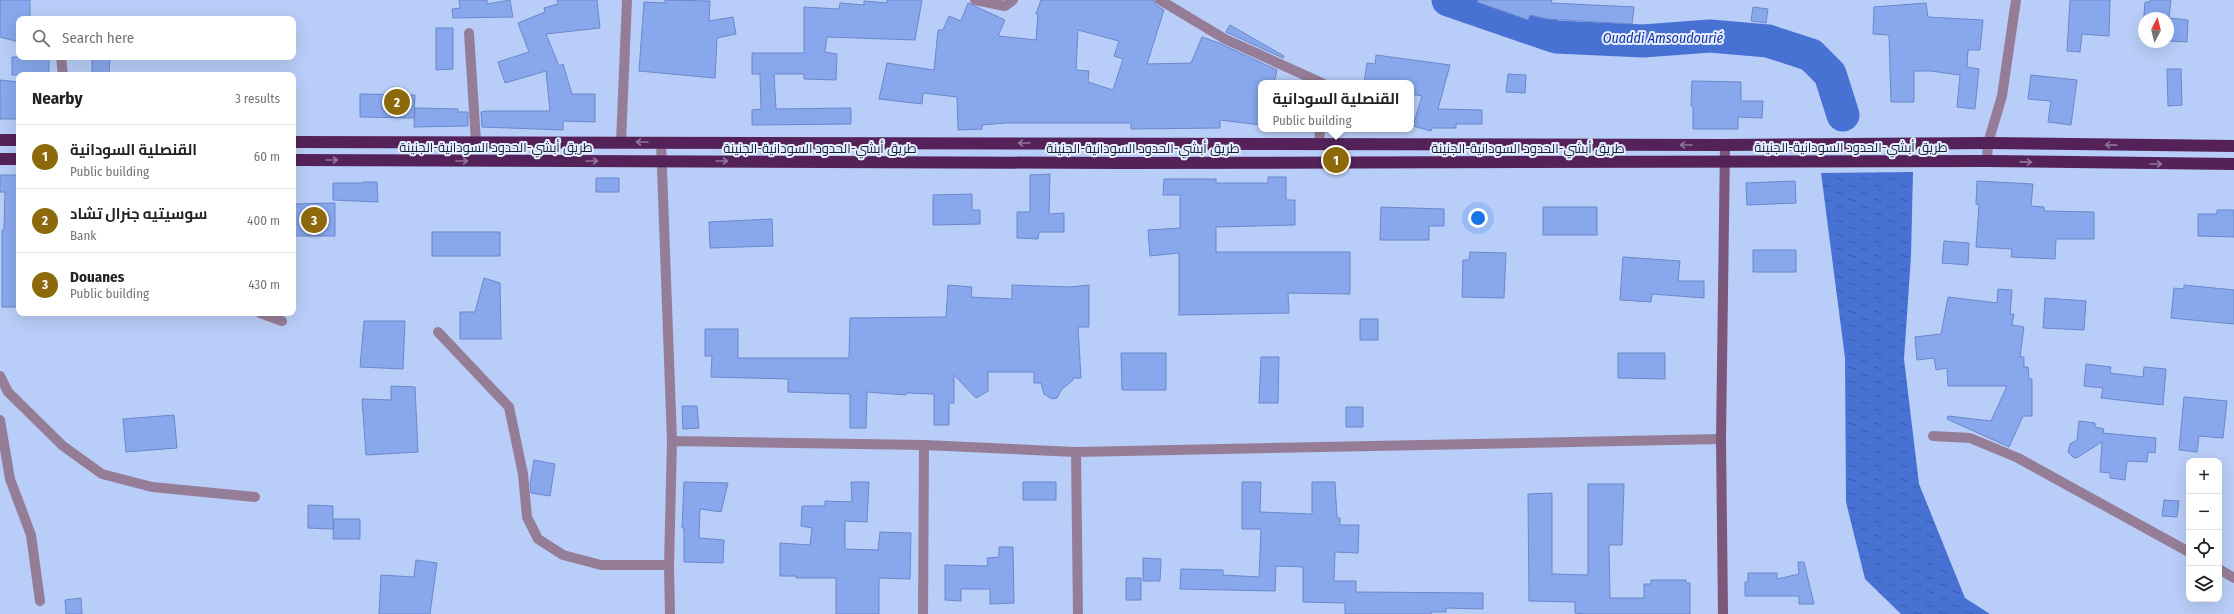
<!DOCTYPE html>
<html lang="en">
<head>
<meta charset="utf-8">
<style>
	:root { --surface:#fff; --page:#f6f6f6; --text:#202124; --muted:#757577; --line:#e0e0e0; --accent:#8c690a }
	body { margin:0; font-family:"Fira Sans Condensed",Cairo,sans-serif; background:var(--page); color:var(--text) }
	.controls { position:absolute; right:12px; bottom:12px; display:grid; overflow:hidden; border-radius:8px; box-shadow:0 4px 16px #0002 }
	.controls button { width:36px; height:36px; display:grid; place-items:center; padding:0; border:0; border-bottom:1px solid var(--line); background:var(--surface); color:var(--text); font:20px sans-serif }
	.compass { position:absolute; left:2138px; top:12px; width:36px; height:36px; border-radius:50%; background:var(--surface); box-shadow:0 4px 16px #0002; rotate:7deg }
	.you { position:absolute; left:1478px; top:218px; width:14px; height:14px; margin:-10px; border:3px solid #fff; border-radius:50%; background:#1a73e8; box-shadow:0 0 0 6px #1a73e833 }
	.badge { display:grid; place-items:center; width:26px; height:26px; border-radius:50%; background:var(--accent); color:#fff; font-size:13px; font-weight:700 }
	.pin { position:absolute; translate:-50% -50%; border:2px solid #fff; box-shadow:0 1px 4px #0006 }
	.popup { position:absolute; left:1258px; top:80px; width:156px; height:52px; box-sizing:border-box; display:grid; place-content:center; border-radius:8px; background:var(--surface); filter:drop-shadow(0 1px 3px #0005); font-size:13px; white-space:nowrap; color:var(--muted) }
	.popup b { font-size:15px; color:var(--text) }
	.popup::after { content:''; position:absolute; left:50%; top:100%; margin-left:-8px; border:8px solid transparent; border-top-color:var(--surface) }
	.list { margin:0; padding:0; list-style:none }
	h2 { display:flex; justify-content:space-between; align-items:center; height:52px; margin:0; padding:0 16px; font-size:17px }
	h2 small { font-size:13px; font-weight:400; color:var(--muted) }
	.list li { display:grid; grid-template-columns:26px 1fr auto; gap:12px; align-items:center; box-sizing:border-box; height:64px; padding:0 16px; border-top:1px solid var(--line) }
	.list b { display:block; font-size:15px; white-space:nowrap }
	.list p { margin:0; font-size:13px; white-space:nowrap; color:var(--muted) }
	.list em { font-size:13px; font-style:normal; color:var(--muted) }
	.icon { flex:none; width:22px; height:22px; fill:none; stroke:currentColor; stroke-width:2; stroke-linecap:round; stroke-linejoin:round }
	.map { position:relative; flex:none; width:2234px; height:614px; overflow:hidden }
	.search { position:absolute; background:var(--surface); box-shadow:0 4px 16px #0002; left:16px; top:16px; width:280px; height:44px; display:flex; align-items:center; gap:10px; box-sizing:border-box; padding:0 14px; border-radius:8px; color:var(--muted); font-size:15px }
	.panel { position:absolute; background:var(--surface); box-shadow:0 4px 16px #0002; left:16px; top:72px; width:280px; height:244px; border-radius:8px }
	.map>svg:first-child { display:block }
	.water { fill:url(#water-ripples) }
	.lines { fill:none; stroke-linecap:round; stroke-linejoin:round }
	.river { stroke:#4871d4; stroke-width:33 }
	.building { fill:#88a7ec; stroke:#6a88cb; fill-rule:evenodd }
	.lane { stroke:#967d97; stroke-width:10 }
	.street { stroke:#967d97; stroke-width:10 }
	.secondary { stroke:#7b577c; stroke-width:10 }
	.highway { stroke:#542258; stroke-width:12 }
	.oneway { stroke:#8e739a }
	.labels { text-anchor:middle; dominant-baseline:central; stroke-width:4; stroke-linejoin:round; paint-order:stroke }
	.street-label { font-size:13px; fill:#15203b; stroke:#e6edfc }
	.water-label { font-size:14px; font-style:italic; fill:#1032a7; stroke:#e6edfc }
</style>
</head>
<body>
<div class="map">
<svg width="2234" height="614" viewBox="0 0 2234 614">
	<defs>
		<pattern id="water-ripples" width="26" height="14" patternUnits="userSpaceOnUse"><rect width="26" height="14" fill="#4871d4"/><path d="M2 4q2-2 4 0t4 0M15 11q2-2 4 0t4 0" fill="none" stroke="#3b5cad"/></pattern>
	</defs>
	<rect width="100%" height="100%" fill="#b8cdf7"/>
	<path class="water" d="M1913,172L1911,256L1904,359L1919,484L1965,598L1990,614H1901L1865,579L1846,502L1845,358L1821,173Z"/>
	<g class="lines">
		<path class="river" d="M1448,0L1556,37L1643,41L1710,36L1768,41L1811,55L1830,74L1843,115"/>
	</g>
	<path class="building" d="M0,0H30V19H19V42L0,37Z
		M459,0H487V4L510,0L513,17L453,18L452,9L460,8Z
		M557,0H597L600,28L546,34L559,66L563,64L572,94H595V122L563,121V130L482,127L481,112L486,111H550L546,71L505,83L498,62L529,52L518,23L545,12L544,8L558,4Z
		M665,0L710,1L709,21L733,17L736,34L717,38L715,78L639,71L644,2L665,3Z
		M887,0H922L915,40L827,37L825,52L837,54L836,80L804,79V74H774L776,109L851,108V124L752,125V110L761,109L760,74H752V53H804V7L839,9L840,3L864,5V1L887,3Z
		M1041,0H1154L1156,5L1164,10L1147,64L1191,63L1202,37L1219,43L1277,70L1274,83H1261V125L1220,120V128L1131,129V123H1006L982,125V129L958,130L957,97L923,93L922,104L879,99L887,63L934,70L938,30H943L949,16L961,21L968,3L1005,20L998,36L1036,40L1038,15L1036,14ZM1078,30L1119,41L1114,56L1123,59L1113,90L1088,82L1089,71L1076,70Z
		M1478,0H1552L1551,3L1634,7L1632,24L1547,19L1530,15L1528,20L1477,2Z
		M2070,0H2110L2109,36L2082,34L2080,52L2067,51Z
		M2150,0H2171L2169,18L2188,20L2187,42L2168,41V18H2144L2142,39L2145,2H2150Z
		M1926,3L1928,17L1983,20L1980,50H1968L1967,67L1979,69L1975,109L1957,107L1960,75L1931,71H1914V102H1891L1889,35L1873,34L1874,7Z
		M1753,7L1768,9L1766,23L1751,21Z
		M1230,25L1284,56L1283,58L1226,32Z
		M436,28H453V69L436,70Z
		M1376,55L1450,65L1438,109L1482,110V124H1456V128H1432L1431,131L1413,126L1422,96L1411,94V83H1364L1367,63L1375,64Z
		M12,57H49V75H12Z
		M92,57H110L109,75H92Z
		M2167,69H2181L2182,105L2168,106Z
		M1508,74L1526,75L1525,93L1506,92Z
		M2031,75L2077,80L2071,125L2048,122L2051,101L2028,99Z
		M0,80L19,82V119H0Z
		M1692,81L1741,82V101H1763L1762,118L1738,117V129H1693V106H1691Z
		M360,94L415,95L414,118L360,117Z
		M415,108L458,109V112H468V126L414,127Z
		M1050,174L1049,214L1064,213V232H1039L1038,239L1017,238V212H1030V175Z
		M0,175H19V307H2V230H4L5,192H0Z
		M1268,177H1286V200H1295V225L1216,227V252H1350V294L1288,293L1289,313L1179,315V253L1150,256L1148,230L1180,228V195H1163L1164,179H1216V183H1268Z
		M596,178H619V192H596Z
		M1795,181L1796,203L1747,205L1746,183Z
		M1977,181L2033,184L2031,206L2044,207V211L2094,212V239H2056L2055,259L2011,257L2012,249L1976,247L1979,205L1976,204Z
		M363,182H377L378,202L333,200V183H363Z
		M972,194V210H980V224L933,225V195Z
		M335,203V236H293V204Z
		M1381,207L1444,209V226H1429V240H1380Z
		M1543,207H1597V235H1543Z
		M2217,210H2234V237L2198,236V214H2217Z
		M772,219L773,246L710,248L709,222Z
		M432,232H500V256H432Z
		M1944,241L1969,243L1968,265L1942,263Z
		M1753,250H1796V272H1753Z
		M1470,252L1506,253L1504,298L1462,297L1463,260H1469Z
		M1623,257L1680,261L1678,281H1704V298L1652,294L1651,302L1620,300Z
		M484,278L500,283L501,339H460V312H475Z
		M948,285L972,287L971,297L1012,299V285L1070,287L1089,285V327H1078L1081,378H1073V380L1062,389L1057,398L1052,399L1044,394L1041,383H1034V372H988V391L976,398L954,375V403H949V425H934V394L906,393V395L867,392L866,428H850V394L788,392V379L711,377L712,356H705V329H738V358H849L850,318L946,317Z
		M2184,285L2234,290V324L2171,318L2174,288L2184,289Z
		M1998,289L2012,290L2010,314H2014L2012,325L2024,327L2020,357H2024V367H2028L2029,379H2032V416H2023L2009,447L1947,419L1948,416L1991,421L2007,386H1948L1947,368L1936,370L1934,358L1917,360L1915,337L1941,334L1948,297L1997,303Z
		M2045,298L2086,301L2084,330L2043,328Z
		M1360,319H1378V340H1360Z
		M364,321H405L403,369L360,367Z
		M1121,353H1166V390H1122Z
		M1618,353H1665V379L1618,378Z
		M1261,357H1279L1278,403H1259Z
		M2086,364L2111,367L2110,373L2143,377L2144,367L2166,369L2163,405L2101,398L2103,388L2084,386Z
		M391,386L415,387L418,452L366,455L362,399L391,400Z
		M2184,397L2227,401L2223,438L2199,436L2197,452L2179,450Z
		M682,406H697L699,428L683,429Z
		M1346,407H1363V427H1346Z
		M174,415L177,448L126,452L123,419Z
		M2079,421L2095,423V427L2104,429L2103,433L2156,438L2155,453L2148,452L2147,462L2127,461L2125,480L2110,478V473L2100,472L2102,442L2078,457L2074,458L2068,452L2070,444L2077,440Z
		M534,460L555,464L550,496L531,493L530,484Z
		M684,482L728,483L721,512L700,509L699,538L724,540L723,563L684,562V528H682Z
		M851,482H869L867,522L845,521V549L878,550L880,532L911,533L910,579L879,578V614H836V578H796V576H780V543L810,545L812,528L801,526L802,506H825V501L852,502Z
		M1023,482H1056V500H1023Z
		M1242,482H1261L1260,512L1312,514V482H1335L1337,518H1340V525H1359L1358,553L1335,552L1334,581H1356V592L1483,593V609L1446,608V612H1431V614H1345V603L1303,602V567L1276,566L1275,591L1180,589L1181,569L1223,570V575L1259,577L1261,529H1242Z
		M1588,484H1624L1622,545H1609L1610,598H1644V584H1651V580H1686V583H1690V614H1584L1575,613V602L1529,601L1528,494L1552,493V574L1588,575Z
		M2164,500L2179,501L2177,517L2162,516Z
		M308,505L333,506V529L308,528Z
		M334,519H360V539H333Z
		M999,547H1013L1014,603L990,604V589H961V601L945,600V565L988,566L987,558L999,557Z
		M1143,558L1161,559L1160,581H1143Z
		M416,560L437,563L430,614H379L381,575L414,577Z
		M1798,562H1804L1814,604H1799V596H1745V582H1748V573H1777V579L1799,574Z
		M1126,578H1141V600H1126Z
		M81,598L82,614H66L65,600Z"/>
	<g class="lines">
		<path class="lane" d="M469,33L476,142
			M61,57L63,75
			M260,313L282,321
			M438,332L509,407L523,474L527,517L538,539L563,555L601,565H669"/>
		<path class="street" d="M975,0L1005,6L1013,0
			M1160,0L1225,39L1322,83
			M621,142L627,0
			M661,142L672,441L669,565L670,614
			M1319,143L1320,129
			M1987,161L1988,143L2002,96L2016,0
			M0,376L8,392L63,446L102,474L152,487L255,497
			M0,420L10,479L31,535L40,601
			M1933,436L1970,438L2018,458L2189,552
			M672,441L924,445L1076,452L1721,439
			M1076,452L1078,614
			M2219,569L2234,578
			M923,614L924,445"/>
		<path class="secondary" d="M1723,614L1721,439L1725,145"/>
		<path class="highway" d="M0,140H19
			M293,142L1725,145L1988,143L2234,146
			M0,159H19
			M293,160L1120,163L1987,161L2234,164"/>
	</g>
	<defs><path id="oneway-shaft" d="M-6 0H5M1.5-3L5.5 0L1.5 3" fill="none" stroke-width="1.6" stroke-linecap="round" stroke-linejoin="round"/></defs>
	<g class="oneway">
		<use href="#oneway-shaft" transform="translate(642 142) rotate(-180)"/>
		<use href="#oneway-shaft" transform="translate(1024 143) rotate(-180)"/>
		<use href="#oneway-shaft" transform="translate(1686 145) rotate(-180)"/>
		<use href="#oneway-shaft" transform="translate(2111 145) rotate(-179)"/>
		<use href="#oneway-shaft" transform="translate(332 160)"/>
		<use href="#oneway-shaft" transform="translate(462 161)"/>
		<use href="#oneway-shaft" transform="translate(592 161)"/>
		<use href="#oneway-shaft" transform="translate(722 161)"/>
		<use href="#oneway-shaft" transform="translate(2026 162) rotate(1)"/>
		<use href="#oneway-shaft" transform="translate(2156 164)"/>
	</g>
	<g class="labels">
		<g class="street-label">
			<text x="496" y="147">طريق أبشي-الحدود السودانية-الجنينة</text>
			<text x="1851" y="147">طريق أبشي-الحدود السودانية-الجنينة</text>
			<text x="820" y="148">طريق أبشي-الحدود السودانية-الجنينة</text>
			<text x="1143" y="148">طريق أبشي-الحدود السودانية-الجنينة</text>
			<text x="1528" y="148">طريق أبشي-الحدود السودانية-الجنينة</text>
		</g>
		<g class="water-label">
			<text x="1663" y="38">Ouaddi Amsoudourié</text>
		</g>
	</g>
</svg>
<div class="controls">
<button>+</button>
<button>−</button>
<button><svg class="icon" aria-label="locate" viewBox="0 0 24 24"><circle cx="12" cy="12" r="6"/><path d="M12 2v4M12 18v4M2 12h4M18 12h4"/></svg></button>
<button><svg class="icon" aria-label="layers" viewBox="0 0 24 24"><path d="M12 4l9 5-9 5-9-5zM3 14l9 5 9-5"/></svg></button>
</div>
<svg class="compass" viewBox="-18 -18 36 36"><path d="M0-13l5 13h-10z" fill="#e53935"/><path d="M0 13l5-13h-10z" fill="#757577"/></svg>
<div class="you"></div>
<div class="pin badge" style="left:1336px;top:160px">1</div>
<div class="popup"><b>القنصلية السودانية</b>Public building</div>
<div class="pin badge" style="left:397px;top:102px">2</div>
<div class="pin badge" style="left:314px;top:220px">3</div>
<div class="search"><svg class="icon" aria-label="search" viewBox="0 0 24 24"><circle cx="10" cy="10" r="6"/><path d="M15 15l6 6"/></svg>Search here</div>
<section class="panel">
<h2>Nearby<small>3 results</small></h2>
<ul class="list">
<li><span class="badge">1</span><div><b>القنصلية السودانية</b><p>Public building</p></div><em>60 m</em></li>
<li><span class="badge">2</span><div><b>سوسيتيه جنرال تشاد</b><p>Bank</p></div><em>400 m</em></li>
<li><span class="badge">3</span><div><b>Douanes</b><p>Public building</p></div><em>430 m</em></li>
</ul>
</section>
</div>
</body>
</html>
